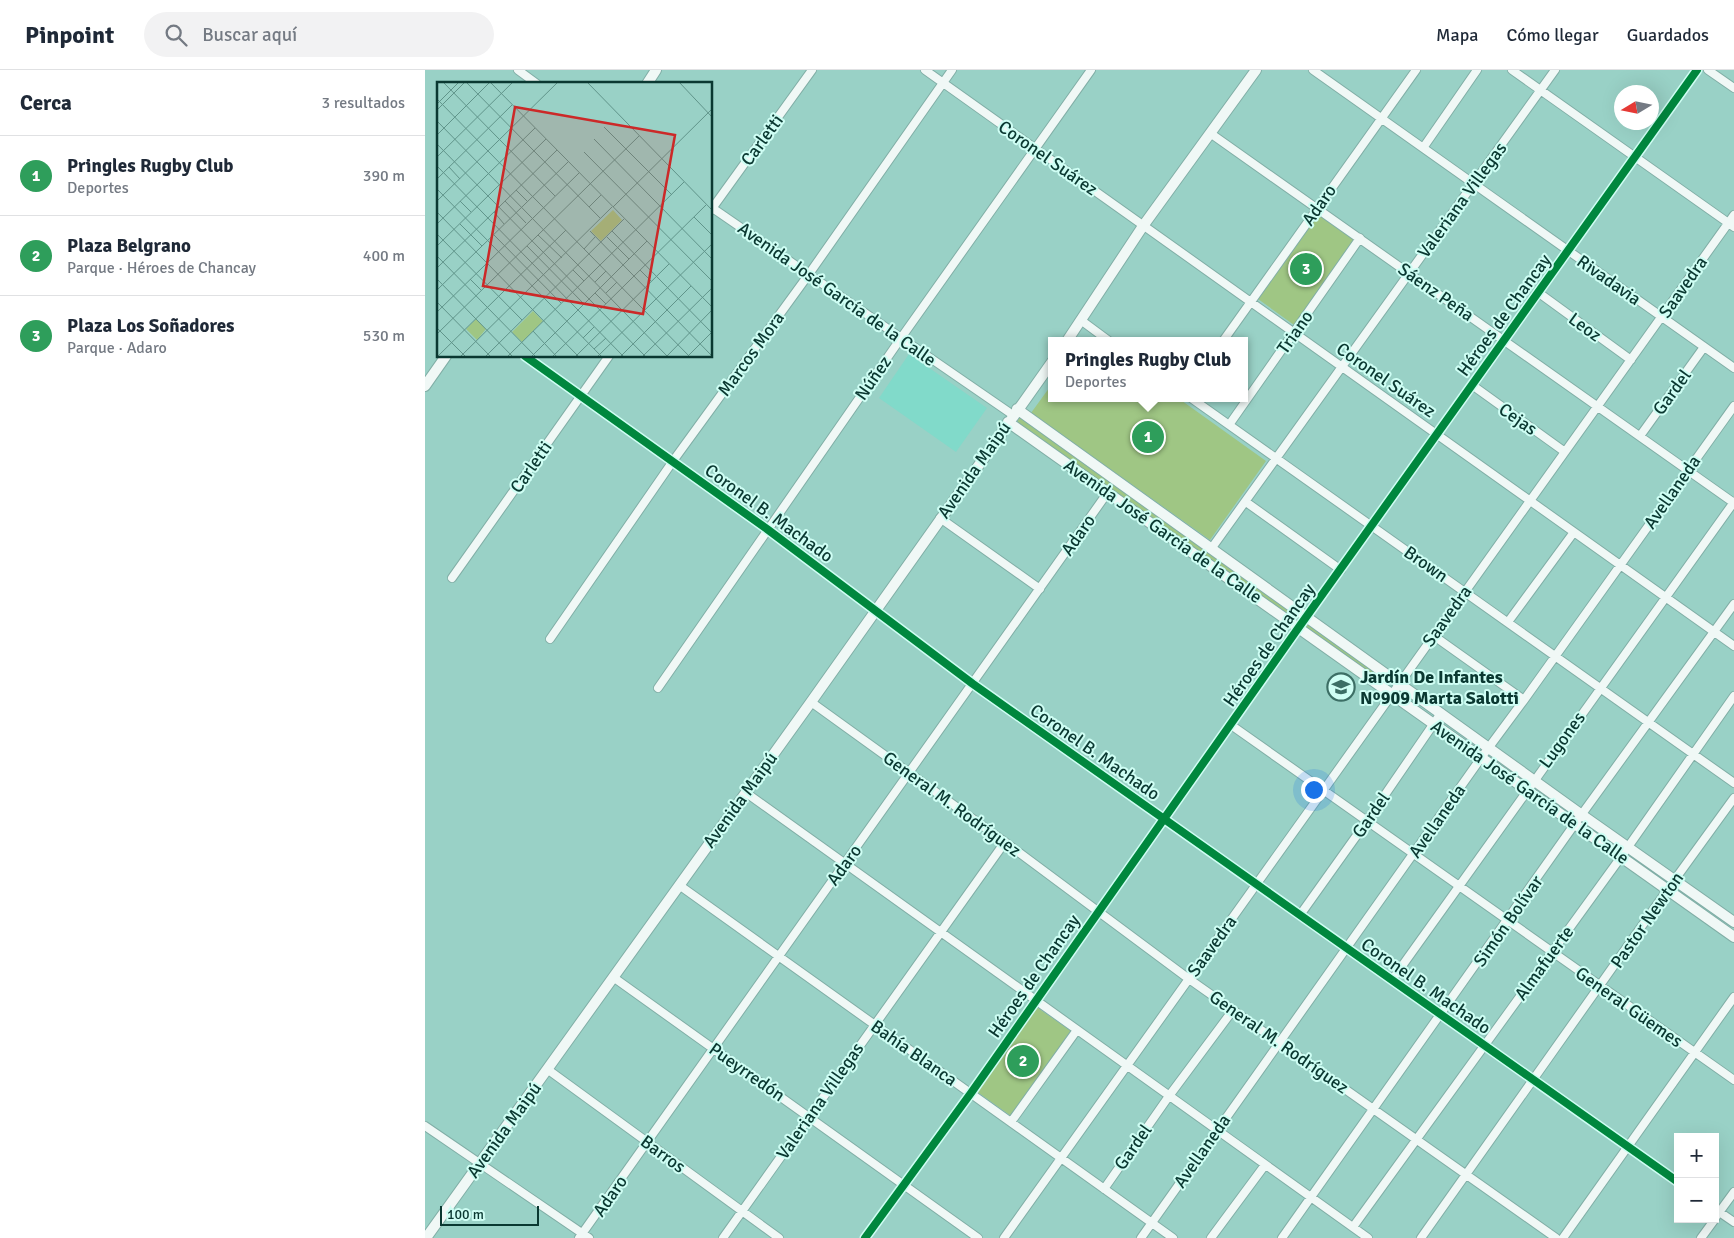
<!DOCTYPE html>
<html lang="es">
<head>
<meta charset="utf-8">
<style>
	:root { --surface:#fff; --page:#f2f2f3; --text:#1f2937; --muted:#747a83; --line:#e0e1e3; --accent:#3c6e65 }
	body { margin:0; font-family:Signika,sans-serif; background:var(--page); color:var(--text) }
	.controls { position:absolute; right:15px; bottom:15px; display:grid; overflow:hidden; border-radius:0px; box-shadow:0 5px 20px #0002 }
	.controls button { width:45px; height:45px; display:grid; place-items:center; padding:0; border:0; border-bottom:1px solid var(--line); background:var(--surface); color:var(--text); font:25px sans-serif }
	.compass { position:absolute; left:1189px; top:15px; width:45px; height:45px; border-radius:50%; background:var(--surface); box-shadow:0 5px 20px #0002; rotate:260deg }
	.scale { position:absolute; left:15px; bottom:12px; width:99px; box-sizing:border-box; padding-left:5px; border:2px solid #0a3831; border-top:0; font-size:14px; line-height:18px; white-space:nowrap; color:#0a3831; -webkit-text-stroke:4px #cffef4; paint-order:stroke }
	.you { position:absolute; left:888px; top:719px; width:18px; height:18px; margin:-12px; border:4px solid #fff; border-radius:50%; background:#1a73e8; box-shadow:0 0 0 8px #1a73e833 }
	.badge { display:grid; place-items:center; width:32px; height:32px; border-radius:50%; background:var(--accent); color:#fff; font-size:16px; font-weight:700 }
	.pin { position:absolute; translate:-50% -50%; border:2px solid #fff; box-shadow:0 1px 5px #0006 }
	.popup { position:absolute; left:623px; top:267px; width:200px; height:65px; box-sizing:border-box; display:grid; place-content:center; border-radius:0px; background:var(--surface); filter:drop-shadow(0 1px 4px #0005); font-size:16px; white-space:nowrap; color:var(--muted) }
	.popup b { font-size:19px; color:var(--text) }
	.popup::after { content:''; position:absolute; left:50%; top:100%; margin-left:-10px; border:10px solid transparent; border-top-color:var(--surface) }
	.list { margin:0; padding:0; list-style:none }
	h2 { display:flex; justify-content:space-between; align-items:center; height:65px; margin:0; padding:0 20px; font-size:21px }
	h2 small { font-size:16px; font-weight:400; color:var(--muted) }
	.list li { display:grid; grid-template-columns:32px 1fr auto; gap:15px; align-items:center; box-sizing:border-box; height:80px; padding:0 20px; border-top:1px solid var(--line) }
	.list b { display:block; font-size:19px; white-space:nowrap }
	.list p { margin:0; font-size:16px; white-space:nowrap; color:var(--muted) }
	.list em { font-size:16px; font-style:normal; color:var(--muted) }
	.icon { flex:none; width:28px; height:28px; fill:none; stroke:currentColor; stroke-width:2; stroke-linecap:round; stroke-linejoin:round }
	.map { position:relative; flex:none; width:1309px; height:1168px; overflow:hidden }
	header { display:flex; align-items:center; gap:30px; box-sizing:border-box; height:70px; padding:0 25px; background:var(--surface); border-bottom:1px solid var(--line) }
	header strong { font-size:24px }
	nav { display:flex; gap:28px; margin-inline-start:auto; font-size:18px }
	.search { width:350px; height:45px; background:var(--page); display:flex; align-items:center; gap:12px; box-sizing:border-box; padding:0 18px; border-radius:28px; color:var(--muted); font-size:19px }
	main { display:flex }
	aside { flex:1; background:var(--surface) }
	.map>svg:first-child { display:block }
	.built { fill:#81daca }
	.green { fill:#9fc684 }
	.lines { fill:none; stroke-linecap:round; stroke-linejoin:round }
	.minor-casing { stroke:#81aea6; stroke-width:10 }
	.major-casing { stroke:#81aea6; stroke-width:12 }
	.minor { stroke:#f0f8f6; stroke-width:8 }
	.major { stroke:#f0f8f6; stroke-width:10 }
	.cycleway-casing { stroke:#cffef4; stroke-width:11 }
	.cycleway { stroke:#00873e; stroke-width:8 }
	.labels { text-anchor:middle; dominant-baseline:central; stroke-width:4; stroke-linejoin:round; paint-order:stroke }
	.street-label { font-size:18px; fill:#0a3831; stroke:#cffef4 }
	.poi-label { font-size:18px; font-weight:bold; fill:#0a3831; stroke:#cffef4; text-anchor:start }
	.inset-road { fill:none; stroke:#60948a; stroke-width:1 }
	.view { fill:#cc2928; fill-opacity:0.15; stroke:#cc2928; stroke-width:2.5 }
	.inset-edge { fill:none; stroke:#0a3831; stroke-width:2.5 }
</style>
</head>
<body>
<header>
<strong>Pinpoint</strong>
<div class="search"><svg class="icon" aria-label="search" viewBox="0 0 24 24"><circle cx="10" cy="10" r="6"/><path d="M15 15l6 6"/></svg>Buscar aquí</div>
<nav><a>Mapa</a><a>Cómo llegar</a><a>Guardados</a></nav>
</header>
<main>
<aside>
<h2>Cerca<small>3 resultados</small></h2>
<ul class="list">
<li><span class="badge" style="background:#2e9e5b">1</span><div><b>Pringles Rugby Club</b><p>Deportes</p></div><em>390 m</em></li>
<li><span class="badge" style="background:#2e9e5b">2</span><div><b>Plaza Belgrano</b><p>Parque · Héroes de Chancay</p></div><em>400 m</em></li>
<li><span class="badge" style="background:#2e9e5b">3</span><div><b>Plaza Los Soñadores</b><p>Parque · Adaro</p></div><em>530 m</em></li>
</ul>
</aside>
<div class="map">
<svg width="1309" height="1168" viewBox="0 0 1309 1168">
	<rect width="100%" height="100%" fill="#99d1c6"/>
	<path class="built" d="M484,284L562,338L531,382L454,328Z"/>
	<path class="green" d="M893,143L929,169L869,255L833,229Z
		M627,314V328H753L841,391L785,470L606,343Z
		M595,347L871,544L867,549L592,352Z
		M882,552L963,609L960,614L879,557Z
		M610,936L646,961L586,1046L551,1021Z"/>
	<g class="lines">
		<g class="minor-casing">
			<path id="minor" d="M93,0L112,14
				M500,0L1309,576
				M888,0L1309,298
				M1087,0L1309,157
				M1283,0L1309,18
				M785,63L1309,433
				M998,78L1052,0
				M286,137L588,345
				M286,140L387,0
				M1114,223L1206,290
				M657,251L684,271
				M798,271L991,0
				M100,286L342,459L548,614L1253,1112
				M1047,315L1140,382
				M766,328L1309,713
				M804,355L935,168
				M1215,366L1279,277
				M821,432L916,500
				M515,448L615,519
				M786,479L1130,0
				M27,508L184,286
				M1083,552L1149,462
				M1009,566L1099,630
				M125,569L248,391L384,204L527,0
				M233,618L476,268L666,0
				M386,632L580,772L764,909L1131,1168
				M806,655L1309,1010
				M320,722L943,1168
				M254,815L748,1168
				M875,845L942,751L1016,643
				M188,907L553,1168
				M967,910L1309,432
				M122,999L354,1168
				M586,1052L652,960
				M0,1056L164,1168
				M679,1119L744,1026L808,940
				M1290,1139L1309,1152
				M1290,1148L1309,1122
				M928,1157L1196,787L1309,626
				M154,1168L683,422
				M298,1168L580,772
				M440,1168L546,1023L874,557L1272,0
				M579,1168L1309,145
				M716,1168L1056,688L1099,630L1309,336
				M786,1168L840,1095
				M857,1168L1149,755L1309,534
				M996,1168L1243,819L1309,728
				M1138,1168L1309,927
				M1276,1168L1290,1149"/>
		</g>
		<g class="major-casing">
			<path id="major" d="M222,14L231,0
				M642,271L718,156L831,0
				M0,316L21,286
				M592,339L1157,745L1309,852
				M583,352L1309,867
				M1,1168L386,632L627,292"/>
		</g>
		<use href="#minor" class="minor"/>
		<use href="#major" class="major"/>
		<g class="cycleway-casing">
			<path id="cycleway" d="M100,286L342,459L548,614L1253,1112
				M440,1168L546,1023L874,557L1272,0"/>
		</g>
		<use href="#cycleway" class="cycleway"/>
	</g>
	<defs>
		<g id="school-ring" transform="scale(1.4375)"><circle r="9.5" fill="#cffef4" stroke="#3c6e65" stroke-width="1.5"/><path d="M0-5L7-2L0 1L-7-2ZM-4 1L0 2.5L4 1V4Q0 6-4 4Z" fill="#3c6e65"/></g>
	</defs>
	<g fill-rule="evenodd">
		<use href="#school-ring" x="916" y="617"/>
	</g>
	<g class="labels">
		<g class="street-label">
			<text transform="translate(337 70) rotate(-54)">Carletti</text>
			<text transform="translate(623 88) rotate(35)">Coronel Suárez</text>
			<text transform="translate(1037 130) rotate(-54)">Valeriana Villegas</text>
			<text transform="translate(894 135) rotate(-55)">Adaro</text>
			<text transform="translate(1184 210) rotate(35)">Rivadavia</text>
			<text transform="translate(1258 217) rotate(-55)">Saavedra</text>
			<text transform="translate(1011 222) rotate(35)">Sáenz Peña</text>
			<text transform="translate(412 224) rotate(35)">Avenida José García de la Calle</text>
			<text transform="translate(1079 245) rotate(-54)">Héroes de Chancay</text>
			<text transform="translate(1160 257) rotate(36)">Leoz</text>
			<text transform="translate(870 262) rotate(-55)">Triano</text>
			<text transform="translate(326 284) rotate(-54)">Marcos Mora</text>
			<text transform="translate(448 308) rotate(-55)">Núñez</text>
			<text transform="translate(961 310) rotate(35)">Coronel Suárez</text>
			<text transform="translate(1247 322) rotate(-54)">Gardel</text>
			<text transform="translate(1093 349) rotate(35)">Cejas</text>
			<text transform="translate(106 397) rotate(-55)">Carletti</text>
			<text transform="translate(549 400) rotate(-55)">Avenida Maipú</text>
			<text transform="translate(1247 422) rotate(-55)">Avellaneda</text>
			<text transform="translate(344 443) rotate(36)">Coronel B. Machado</text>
			<text transform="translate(738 461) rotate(35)">Avenida José García de la Calle</text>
			<text transform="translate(653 465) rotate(-55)">Adaro</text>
			<text transform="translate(1001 494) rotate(35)">Brown</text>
			<text transform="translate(1022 546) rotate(-54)">Saavedra</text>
			<text transform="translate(844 575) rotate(-55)">Héroes de Chancay</text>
			<text transform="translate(1137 670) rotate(-54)">Lugones</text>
			<text transform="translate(670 682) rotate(35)">Coronel B. Machado</text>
			<text transform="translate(1105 722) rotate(35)">Avenida José García de la Calle</text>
			<text transform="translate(315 730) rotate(-54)">Avenida Maipú</text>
			<text transform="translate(527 734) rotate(36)">General M. Rodríguez</text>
			<text transform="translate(946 745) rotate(-55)">Gardel</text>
			<text transform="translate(1012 751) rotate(-55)">Avellaneda</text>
			<text transform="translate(419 795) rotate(-54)">Adaro</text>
			<text transform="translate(1222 850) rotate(-55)">Pastor Newton</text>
			<text transform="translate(1083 851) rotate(-55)">Simón Bolívar</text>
			<text transform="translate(787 876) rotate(-54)">Saavedra</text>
			<text transform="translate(1119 893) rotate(-54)">Almafuerte</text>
			<text transform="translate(609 906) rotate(-55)">Héroes de Chancay</text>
			<text transform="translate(1001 916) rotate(35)">Coronel B. Machado</text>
			<text transform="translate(1204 937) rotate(35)">General Güemes</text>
			<text transform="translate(854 972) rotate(35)">General M. Rodríguez</text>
			<text transform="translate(489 983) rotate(35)">Bahía Blanca</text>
			<text transform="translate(322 1002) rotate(35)">Pueyrredón</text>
			<text transform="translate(395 1031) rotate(-55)">Valeriana Villegas</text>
			<text transform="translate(79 1060) rotate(-54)">Avenida Maipú</text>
			<text transform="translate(708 1077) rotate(-55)">Gardel</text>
			<text transform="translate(777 1081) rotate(-55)">Avellaneda</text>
			<text transform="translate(238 1084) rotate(36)">Barros</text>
			<text transform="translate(185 1126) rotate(-55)">Adaro</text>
		</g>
		<g class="poi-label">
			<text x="935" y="607">Jardín De Infantes<tspan x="935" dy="21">Nº909 Marta Salotti</tspan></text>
		</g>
	</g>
	<g transform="translate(12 12)">
		<rect width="275" height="275" fill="#99d1c6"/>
		<path d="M176,128L185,138L164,159L154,149ZM96,229L106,239L85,260L75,250ZM39,237L49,247L40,258L29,247Z" fill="#9fc684"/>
		<path class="inset-road" d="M6,0L118,114M29,0L163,136M53,0L275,225M150,0L275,128M242,0L275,35M0,17L253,275M0,22L22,0M0,28L28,0M0,39L231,275M167,45L235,113M0,53L53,0M157,57L275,177M0,62L209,275M147,70L275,199M0,75L76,0M0,84L187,275M12,85L23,97M0,97L75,23M0,107L165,275M79,108L90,119M0,119L121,0M23,119L34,130M68,119L89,141M152,125L164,113M176,125L275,27M0,130L142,275M57,130L67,142M257,135L275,153M0,142L98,46M23,142L45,164M153,149L275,274M175,149L275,251M0,152L85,238M57,153L124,221M101,153L125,176M170,155L192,177M0,164L109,57M90,164L147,222M147,167L158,155M0,174L99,275M0,186L120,68M136,188L147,199M203,188L214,199M0,197L76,275M33,197L44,208M158,200L169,189M0,208L131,80M158,211L169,222M169,211L180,200M0,220L54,275M0,230L142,91M0,246L29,275M96,249L120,275M0,252L202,54M146,256L157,245M157,267L169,256M0,275L129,148M23,275L175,125M48,275L187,137M70,275L247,100M94,275L210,159M115,275L269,123M138,275L232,182M160,275L275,162M183,275L254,204M205,275L275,206M229,275L275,228M250,275L274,251"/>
		<path class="view" d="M78,25L238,53L206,232L46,204Z"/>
		<rect width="275" height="275" class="inset-edge"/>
	</g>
</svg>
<div class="controls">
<button>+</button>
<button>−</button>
</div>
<svg class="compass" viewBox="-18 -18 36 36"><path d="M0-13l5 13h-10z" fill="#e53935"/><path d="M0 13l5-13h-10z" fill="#747a83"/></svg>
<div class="scale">100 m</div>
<div class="you"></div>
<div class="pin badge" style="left:723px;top:367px;background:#2e9e5b">1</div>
<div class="popup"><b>Pringles Rugby Club</b>Deportes</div>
<div class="pin badge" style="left:598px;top:991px;background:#2e9e5b">2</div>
<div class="pin badge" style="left:881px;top:199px;background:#2e9e5b">3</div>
</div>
</main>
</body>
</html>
